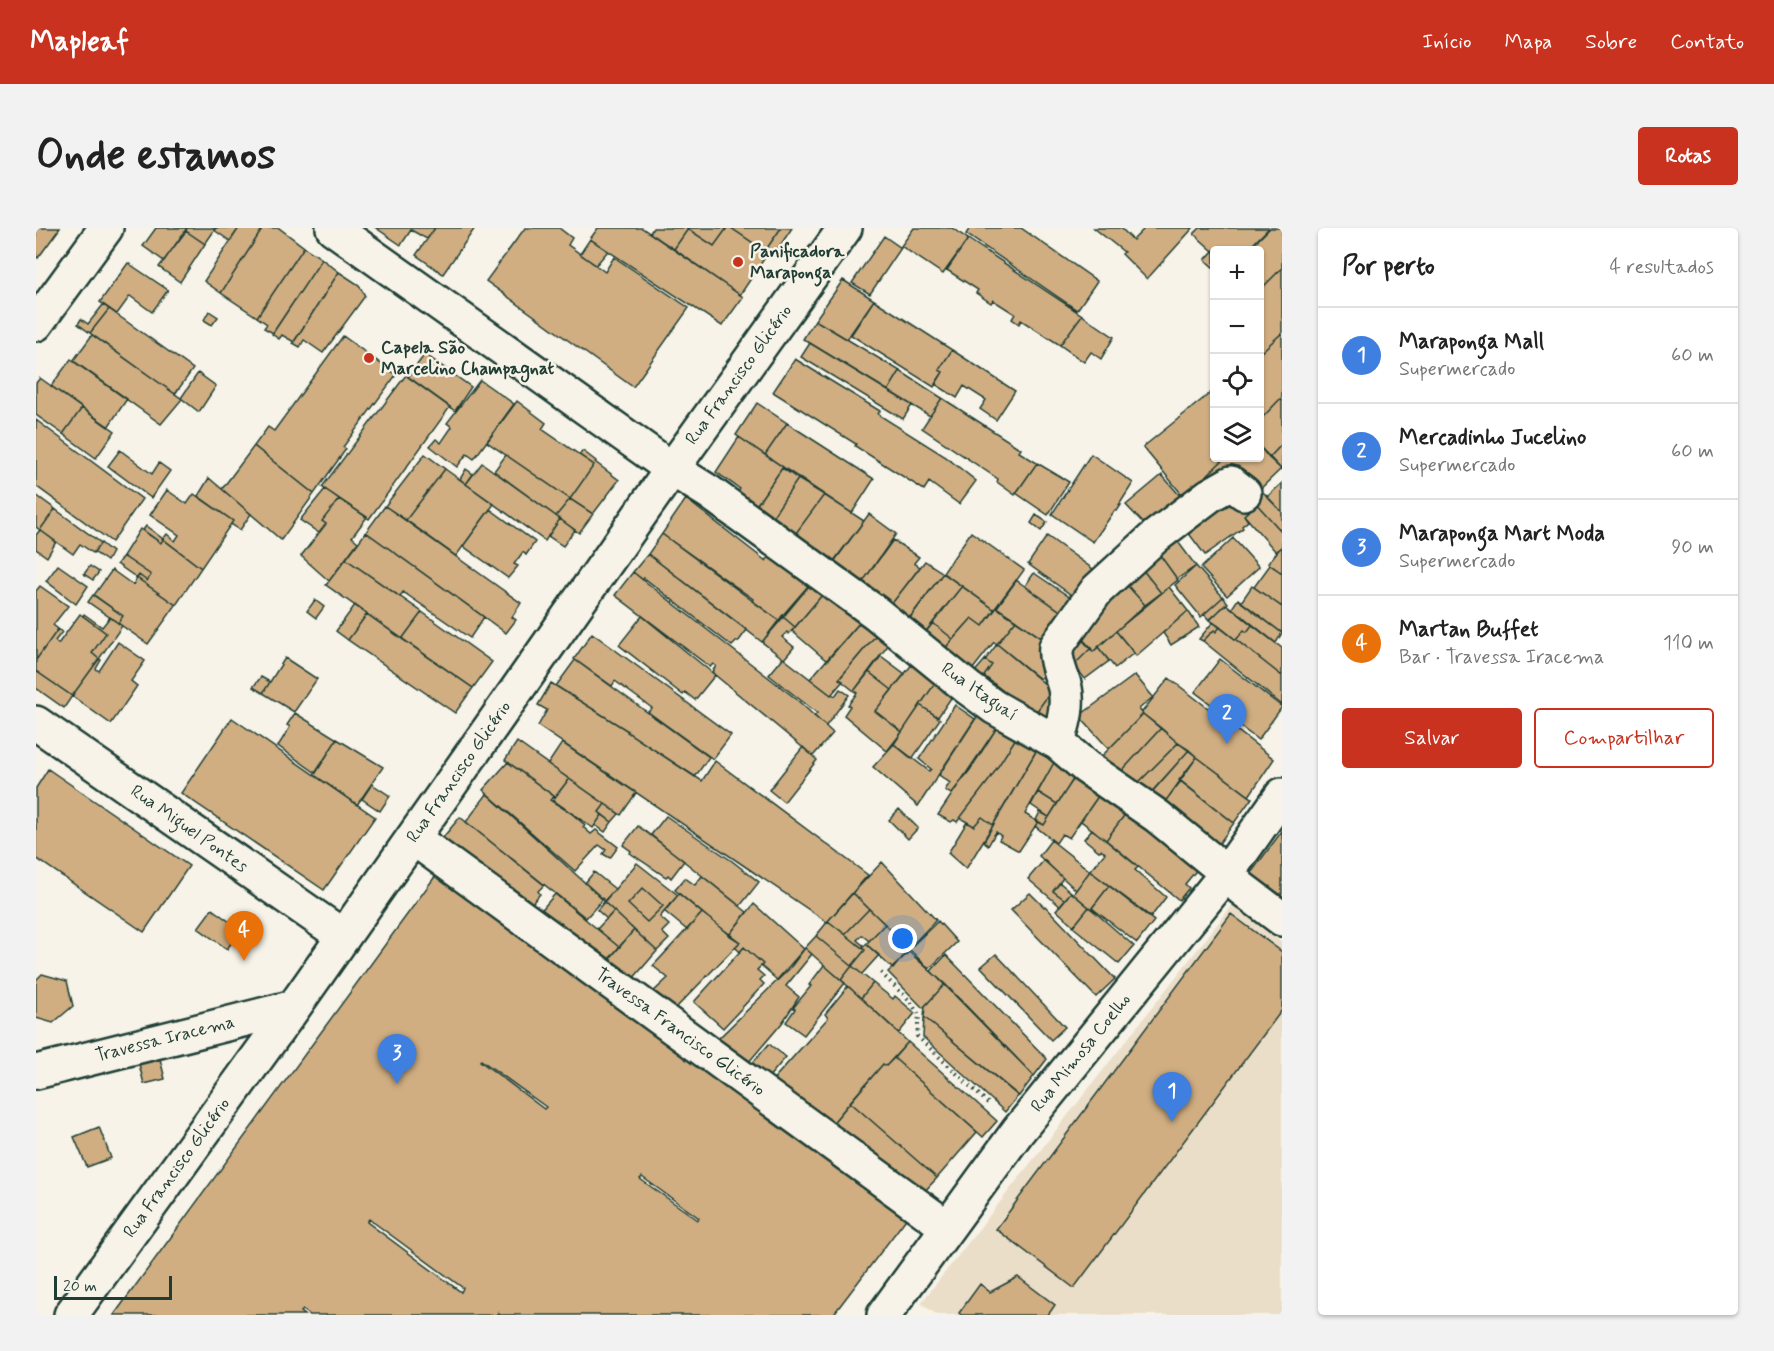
<!DOCTYPE html>
<html lang="pt">
<head>
<meta charset="utf-8">
<style>
	:root { --surface:#fff; --page:#f2f2f2; --text:#222; --muted:#767676; --line:#e0e0e0; --accent:#c8321e }
	body { margin:0; font-family:Mynerve,sans-serif; background:var(--page); color:var(--text) }
	.controls { position:absolute; right:18px; top:18px; display:grid; overflow:hidden; border-radius:6px; box-shadow:0 2px 4px #0004 }
	.controls button { width:54px; height:54px; display:grid; place-items:center; padding:0; border:0; border-bottom:2px solid var(--line); background:var(--surface); color:var(--text); font:30px sans-serif }
	.scale { position:absolute; left:18px; bottom:15px; width:118px; box-sizing:border-box; padding-left:6px; border:3px solid #1f3d34; border-top:0; font-size:16px; line-height:21px; white-space:nowrap; color:#1f3d34; -webkit-text-stroke:4px #f7f3e8; paint-order:stroke }
	.you { position:absolute; left:867px; top:711px; width:21px; height:21px; margin:-15px; border:4px solid #fff; border-radius:50%; background:#1a73e8; box-shadow:0 0 0 9px #1a73e833 }
	.badge { display:grid; place-items:center; width:39px; height:39px; border-radius:50%; background:var(--accent); color:#fff; font-size:20px; font-weight:700 }
	.pin { position:absolute; translate:-50% -50px; filter:drop-shadow(0 2px 3px #0008) }
	.pin::after { content:''; position:absolute; top:32px; width:21px; height:18px; background:inherit; clip-path:polygon(0 0,100% 0,50% 100%) }
	.list { margin:0; padding:0; list-style:none }
	h2 { display:flex; justify-content:space-between; align-items:center; height:78px; margin:0; padding:0 24px; font-size:26px }
	h2 small { font-size:20px; font-weight:400; color:var(--muted) }
	.list li { display:grid; grid-template-columns:39px 1fr auto; gap:18px; align-items:center; box-sizing:border-box; height:96px; padding:0 24px; border-top:2px solid var(--line) }
	.list b { display:block; font-size:22px; white-space:nowrap }
	.list p { margin:0; font-size:20px; white-space:nowrap; color:var(--muted) }
	.list em { font-size:20px; font-style:normal; color:var(--muted) }
	.actions { display:flex; gap:12px; padding:18px 24px }
	.actions a { flex:1; padding:14px 0; border:2px solid var(--accent); border-radius:6px; text-align:center; font-size:21px; color:var(--accent) }
	.actions .main { background:var(--accent); color:#fff }
	.icon { flex:none; width:33px; height:33px; fill:none; stroke:currentColor; stroke-width:2; stroke-linecap:round; stroke-linejoin:round }
	.map { position:relative; flex:none; width:1246px; height:1087px; overflow:hidden; border-radius:6px }
	header { display:flex; align-items:center; gap:36px; box-sizing:border-box; height:84px; padding:0 30px; background:var(--accent); color:#fff }
	header strong { font-size:28px }
	nav { display:flex; gap:33px; margin-inline-start:auto; font-size:21px }
	.intro { display:flex; align-items:center; justify-content:space-between; box-sizing:border-box; height:144px; padding:0 36px }
	h1 { margin:0; font-size:42px }
	.button { padding:15px 27px; border-radius:6px; background:var(--accent); color:#fff; font-size:21px; font-weight:700 }
	main { display:flex; gap:36px; padding:0 36px }
	aside { flex:1; background:var(--surface); border-radius:6px; box-shadow:0 2px 4px #0004 }
	.map>svg:first-child { display:block }
	.built { fill:#ebdec9 }
	.building { fill:#d0ae82; stroke:#1f3d34; stroke-width:1.5; fill-rule:evenodd }
	.lines { fill:none; stroke-linecap:round; stroke-linejoin:round }
	.minor-casing { stroke:#1f3d34; stroke-width:38 }
	.path { stroke:#1f3d34; stroke-width:4; stroke-dasharray:1.5 4.5; stroke-linecap:butt }
	.minor { stroke:#f7f3e8; stroke-width:33 }
	.poi-dot { fill:#c8321e; stroke:#f7f3e8; stroke-width:2 }
	.labels { text-anchor:middle; dominant-baseline:central; stroke-width:5; stroke-linejoin:round; paint-order:stroke }
	.poi-label { font-size:18px; font-weight:bold; fill:#1f3d34; stroke:#f7f3e8; text-anchor:start }
	.street-label { font-size:18px; fill:#1f3d34; stroke:#f7f3e8 }
</style>
</head>
<body>
<header>
<strong>Mapleaf</strong>
<nav><a>Início</a><a>Mapa</a><a>Sobre</a><a>Contato</a></nav>
</header>
<div class="intro"><h1>Onde estamos</h1><a class="button">Rotas</a></div>
<main>
<div class="map">
<svg width="1246" height="1087" viewBox="0 0 1246 1087">
	<rect width="100%" height="100%" fill="#f7f3e8"/>
	<filter id="ink" filterUnits="userSpaceOnUse"><feTurbulence type="fractalNoise" baseFrequency=".0167" numOctaves="2"/><feDisplacementMap in="SourceGraphic" scale="12" xChannelSelector="R" yChannelSelector="G"/><feConvolveMatrix kernelMatrix="1 2 1 2 8 2 1 2 1" color-interpolation-filters="sRGB"/></filter>
	<g filter="url(#ink)">
		<path class="built" d="M1197,676L1246,714V1087H901L885,1075Z"/>
		<path class="building" d="M0,0H24L2,30L0,28Z
			M120,0H151L128,33L107,18Z
			M151,0H180L169,16L150,3Z
			M180,0H203L194,13L178,2Z
			M203,0H227L185,65L168,53Z
			M227,0H243L268,19L221,89L185,65Z
			M340,0H399L391,11L375,2L365,17Z
			M399,0H439L407,46L380,27Z
			M489,0H523L536,10L532,17L569,44L578,29L653,80L597,159L450,53Z
			M562,0H606L707,69L686,98L554,11Z
			M617,0H651L652,1L638,21L614,5Z
			M651,0H691L678,18Z
			M691,0H695L732,25L704,67L638,21L652,1L678,18Z
			M695,0H745L729,23Z
			M745,0H756L737,28L729,23Z
			M878,0H916L932,11L907,46L865,18Z
			M934,0H985L1061,53L1041,82L930,6Z
			M1058,0H1085L1097,12L1107,2L1105,0H1157L1111,51L1086,26L1088,24Z
			M1164,0H1233L1211,22H1178V40L1169,32L1177,23L1158,6Z
			M1234,0H1246V40L1224,62V22H1212Z
			M150,3L169,16L144,54L123,39Z
			M848,8L865,20L834,66L816,55Z
			M554,11L572,23L560,37L544,26Z
			M932,11L1046,87L1024,117L985,92L983,96L976,91L979,86L957,72L955,75L940,65L942,62L911,42Z
			M268,19L286,31L237,105L228,100L231,96L221,89Z
			M286,31L303,44L258,114L246,107L243,111L236,106Z
			M92,35L132,62L116,84L94,68L81,86L64,74Z
			M1246,40V105L1224,125V62Z
			M303,44L323,57L329,68L287,125L268,112L264,119L257,115Z
			M807,52L838,72L811,111L779,92Z
			M838,72L916,122L903,142L907,144L898,159L815,107Z
			M67,77L73,81L54,105L42,96L45,91L52,96Z
			M73,81L157,141L139,166L54,105Z
			M173,83L182,89L176,97L168,92Z
			M1046,87L1078,109L1065,131L1055,124L1048,134L1024,117Z
			M779,92L864,143L852,163L767,111Z
			M1246,105V169L1224,192V125Z
			M56,107L146,171L125,196L37,133Z
			M307,108L360,147L307,219L310,221L278,266L218,218L232,199L238,203Z
			M774,115L876,177L867,191L765,129Z
			M916,122L979,163L960,192L944,181L950,172L928,158L921,170L899,156L907,144L903,142Z
			M389,126L435,159L419,183L372,149Z
			M35,131L91,171L72,199L15,158Z
			M759,131L844,183L842,186L843,187L910,229L940,253L923,276L893,254L888,262L819,218L820,216L737,164Z
			M864,143L906,170L894,188L852,163Z
			M162,145L180,158L163,184L145,170Z
			M370,147L414,179L333,291L286,259Z
			M4,150L46,180L27,206L0,187V155Z
			M444,152L478,176L438,231L431,226L421,239L394,218L400,211L405,215L416,199L411,195Z
			M1178,162V230H1185L1187,232L1148,269L1107,219Z
			M906,170L985,221L983,224L1001,235L979,267L961,254L962,251L886,200Z
			M1244,171L1246,173V216L1233,230L1224,219V192Z
			M481,173L510,195L506,201L558,237L534,271L451,214Z
			M721,175L751,195L729,227L700,207Z
			M46,180L79,203L60,230L27,206Z
			M0,192L106,271L76,314L0,258Z
			M751,195L838,251L816,285L729,227Z
			M703,209L747,239L720,278L702,264L704,261L680,244Z
			M1246,216V242L1233,230Z
			M218,218L278,266L245,312L186,261Z
			M1224,219L1245,241L1219,266L1177,264L1167,251L1187,232L1185,230H1224Z
			M84,222L116,246L123,235L134,243L115,270L72,238Z
			M547,223L560,233L559,234L583,252L557,286L534,271L558,237L543,227Z
			M389,226L409,241L370,292L349,278Z
			M1055,226L1097,255L1083,277H1085L1081,283L1079,282L1057,314L1016,286Z
			M470,227L534,271L520,288L458,243Z
			M446,235L524,291L509,313L430,256Z
			M1001,235L1033,254L1012,287L980,265Z
			M746,240L762,251L737,288L721,276Z
			M409,241L458,276L420,328L370,292Z
			M430,241L437,246L430,256L424,251Z
			M1126,247L1145,269L1111,299L1090,277Z
			M173,250L215,286L204,302L195,296L197,293L162,268Z
			M762,251L788,267L760,305L737,288Z
			M1246,255V284L1231,269Z
			M1194,258L1212,283L1208,287L1212,293L1206,298L1207,300L1169,327L1145,295Z
			M289,261L303,271L286,293L290,296L283,305L264,292Z
			M131,262L151,276L158,266L197,293L165,340L127,311L131,306L139,313L143,307L114,287Z
			M1227,264L1246,284V304L1217,272Z
			M0,267L19,281L4,302L0,299Z
			M788,267L828,293L795,338L757,309Z
			M303,271L331,289L316,309L322,314L293,353L265,328L290,296L286,293Z
			M534,271L557,286L543,305L520,288Z
			M650,271L730,333L738,321L777,353L744,393L716,373L717,371L626,306Z
			M1217,272L1246,304V318L1240,324L1208,287L1214,282L1211,278Z
			M349,278L485,375L476,389L480,392L470,405L330,304Z
			M19,281L65,315L57,325L44,316L37,326L4,302Z
			M454,281L499,314L490,327L487,324L478,336L482,338L472,350L427,318Z
			M833,286L860,306L826,355L797,334Z
			M1000,287L1011,294L1005,303L995,295Z
			M524,291L539,302L527,318L512,308Z
			M110,298L127,311L125,315L107,302Z
			M104,301L125,315L127,311L165,340L140,377L101,350L103,347L111,353L115,347L87,328Z
			M4,302L20,314L11,329L0,321V307Z
			M1134,303L1160,338L1141,351L1116,316Z
			M330,304L448,389L434,410L367,364L364,369L310,331Z
			M935,304L988,342L959,382L907,345Z
			M626,306L744,393L726,414L612,326Z
			M1011,308L1068,349L1048,376L992,336Z
			M1197,310L1223,339L1191,368L1165,340Z
			M857,312L883,329L878,335L884,339L854,378L825,356Z
			M65,315L76,324L71,333L58,324Z
			M1116,316L1142,352L1125,365L1099,332Z
			M1246,318V345L1232,335Z
			M612,326L711,402L702,414L701,413L696,418L608,350L607,352L597,344Z
			M87,328L115,347L111,353L103,347L101,350L81,336Z
			M310,331L386,384L366,411L290,357Z
			M1099,332L1125,365L1109,377L1082,347Z
			M889,333L907,345L872,392L854,378Z
			M22,337L52,358L40,376L10,353Z
			M1234,337L1246,345V379L1218,359Z
			M54,338L63,344L57,352L48,346Z
			M1160,338L1187,369L1165,389L1139,357Z
			M76,342L97,357L101,350L140,377L112,416L82,395L87,388L58,367Z
			M597,344L759,470L797,505L777,528L679,447L676,444L680,438L677,436L674,439L579,367Z
			M907,345L926,358L887,407L871,394Z
			M998,345L1035,370L1026,384L989,358Z
			M1082,347L1109,377L1057,424L1036,400Z
			M779,350L792,360L759,399L746,388Z
			M980,352L1037,392L1017,418L960,379Z
			M4,358L32,378L17,397L22,401L0,432V363Z
			M926,358L959,382L947,398L936,390L917,411L897,395Z
			M1216,358L1246,379V405L1205,374Z
			M1133,359L1152,383L1100,428L1080,403Z
			M792,360L825,393L791,433L756,403Z
			M57,367L87,388L82,395L52,374Z
			M1187,369L1192,375L1173,392L1168,386Z
			M1202,371L1246,405L1240,415L1196,380Z
			M279,372L288,379L280,390L271,383Z
			M1190,376L1216,397L1211,404L1208,402L1200,412L1174,392Z
			M319,377L331,386L312,412L300,403Z
			M960,379L980,392L961,416L958,414L933,446L905,425L936,390L947,398Z
			M1152,383L1163,399L1135,417L1127,405Z
			M386,384L456,434L437,460L366,411Z
			M44,386L70,405L56,425L63,431L36,468L0,443V432L22,401L26,404L19,413L22,416Z
			M48,386L66,399L74,389L86,398L63,431L56,425L70,405L47,388Z
			M331,386L437,460L419,485L312,412Z
			M606,388L679,447L659,472L649,464L647,467L583,417Z
			M746,388L759,399L753,406L751,404L746,409L758,419L748,431L726,414Z
			M980,392L1017,418L1020,430L1004,451L961,416Z
			M824,394L840,407L805,449L803,451L807,453L795,467L774,451Z
			M1177,394L1184,399L1180,404L1178,402L1167,413L1163,411Z
			M897,395L917,411L906,424L885,410Z
			M1216,397L1246,420V448L1200,412L1208,402L1211,404Z
			M1184,399L1246,448V477L1167,413L1178,402L1180,404Z
			M1039,403L1055,420L1037,438L1020,420Z
			M1080,403L1098,425L1079,440L1062,419Z
			M556,405L695,507L677,531L612,484L616,480L579,453L576,458L538,431Z
			M840,407L853,416L818,463L803,451Z
			M82,414L109,433L95,453L101,458L75,496L36,468L63,431L65,432L60,441L63,443Z
			M961,416L1016,462L998,487L948,448L956,437L949,432Z
			M1062,419L1073,433L1049,451L1038,437L1055,420L1057,424Z
			M845,428L869,446L856,462L833,444Z
			M249,430L281,451L258,484L227,465Z
			M747,430L795,467L796,466L799,468L804,461L813,467L790,498L778,488L781,485L733,447Z
			M1184,431L1246,479L1222,512L1159,464Z
			M539,432L673,529L659,549L591,504L592,503L520,458Z
			M949,432L956,437L948,448L998,487L936,447Z
			M877,435L900,454L866,504L839,483Z
			M0,443L36,468L28,480L0,460Z
			M833,444L856,462L839,483L866,504L851,523L808,487L814,478L812,477L821,465L818,463Z
			M1099,447L1117,469L1103,481L1107,486L1073,521L1043,488Z
			M225,449L234,454L227,465L217,459Z
			M1133,450L1238,531L1213,568L1141,514L1107,486L1106,484Z
			M900,454L917,467L902,489L884,477Z
			M515,455L592,503L591,504L666,553L679,533L832,647L791,694L502,498L511,482L502,477Z
			M1016,462L1027,474L1009,498L998,487Z
			M884,477L904,491L876,531L858,516Z
			M919,477L939,491L882,578L837,539L858,516L893,543L895,541L883,531Z
			M944,484L962,498L934,542L915,566L909,562L914,555L903,547Z
			M259,485L301,511L280,545L242,518L254,499L251,497Z
			M1107,486L1125,500L1084,545L1065,529Z
			M196,490L339,589L288,662L145,565Z
			M962,498L980,510L954,551L921,594L918,592L915,594L902,587Z
			M1125,500L1142,515L1099,558L1084,545Z
			M980,510L1003,518L957,597L946,589L938,598L924,590L954,551Z
			M301,511L347,539L321,577L278,547Z
			M481,514L533,551L519,569L469,532Z
			M526,515L600,565L585,587L512,536Z
			M1142,515L1153,522L1111,569L1099,558Z
			M767,519L781,532L748,574L733,562Z
			M1002,520L1020,531L989,586L1002,594L983,623L963,612L965,608L960,604L952,618L948,613Z
			M1153,522L1161,529L1129,574L1116,564Z
			M1021,529L1043,543L1021,576L1002,564Z
			M1161,529L1216,570L1198,595L1143,552Z
			M472,534L518,568L514,572L535,585L549,597L547,599L555,606L560,602L582,619L574,630L567,626L570,622L563,617L539,643L447,562Z
			M12,541L153,638L108,704L0,630V560Z
			M1041,545L1067,561L1033,610L1026,606L1020,615L999,598L1002,594L1008,597Z
			M533,551L569,576L563,584L566,587L557,600L517,572Z
			M1145,553L1198,595L1182,617L1127,576Z
			M336,556L354,568L344,583L326,571Z
			M1067,561L1090,585L1070,612L1045,593Z
			M1002,564L1021,576L1013,589L995,577Z
			M451,566L567,671L550,690L430,594Z
			M569,576L583,586L576,594L563,584Z
			M863,581L882,600L872,611L853,592Z
			M1004,584L1013,589L1008,597L1000,592Z
			M1090,585L1164,638L1149,656L1153,660L1143,672L1070,612Z
			M566,587L576,594L569,604L559,597Z
			M630,588L696,633L723,654L704,678L615,607Z
			M424,589L508,657L502,663L504,666L492,680L404,613Z
			M946,589L957,597L930,641L912,625L931,594L938,598Z
			M602,598L648,633L635,650L632,647L630,649L594,625L595,623L587,617Z
			M1056,601L1102,639L1099,642L1130,669L1115,689L1054,643L1069,625L1065,622L1063,623L1048,611Z
			M1246,603V666L1245,667L1215,645Z
			M1015,612L1054,643L1040,662L1003,628Z
			M1008,632L1027,650L1017,663L1029,672L1024,678L992,651Z
			M846,634L900,692L873,720L817,665Z
			M601,635L642,667L624,689L633,697L626,704L633,711L621,723L568,674ZM607,660L627,678L611,694L592,676Z
			M403,643L873,987L797,1087H464L462,1085V1087H274L267,1082L265,1084L269,1087H78ZM445,832L510,879L508,881L444,833ZM606,949L663,990L662,992L604,951ZM333,991L427,1060L425,1064L331,994Z
			M1054,643L1073,658L1055,681L1037,666Z
			M558,644L579,661L568,673L549,655Z
			M666,648L711,684L693,707L639,662L649,650L659,657Z
			M1024,655L1035,664L1029,672L1017,663Z
			M1073,658L1118,693L1101,715L1056,680Z
			M607,660L627,678L611,694L592,676Z
			M1035,664L1053,679L1038,698L1020,682Z
			M817,665L833,681L809,706L792,693Z
			M994,665L1008,679L1009,678L1079,751L1060,769L975,682Z
			M519,666L583,719L569,736L503,685Z
			M643,666L666,685L651,702L628,683Z
			M568,674L578,683L571,691L561,682Z
			M718,676L768,721L741,752L725,738L727,736L708,719L704,724L699,719L704,714L693,707Z
			M1053,679L1098,718L1083,736L1037,699Z
			M176,681L205,702L191,721L162,700Z
			M833,681L849,696L833,713L826,707L821,712L828,718L826,720L809,706Z
			M578,683L598,702L583,719L561,701Z
			M666,685L704,714L637,783L615,766L632,750L617,738Z
			M1195,686L1246,724V782L1038,1060L960,1001Z
			M792,693L829,722L816,738L780,708Z
			M902,693L921,714L893,741L873,721Z
			M849,696L873,721L857,741L830,716Z
			M598,702L621,723L595,753L571,734Z
			M780,708L816,738L805,752L769,720Z
			M830,716L843,727L826,746L816,738L829,722L826,720Z
			M708,719L727,736L721,742L728,748L724,752L728,756L687,800L658,774Z
			M769,720L776,726L750,758L763,769L746,795L712,835L681,812L754,740Z
			M873,724L909,756L887,780L852,744Z
			M960,726L1029,799L1015,812L945,739Z
			M910,727L1011,831L998,848L895,743Z
			M788,737L809,755L768,807L750,794L759,781L757,780L775,758L773,757Z
			M816,738L837,755L825,770L805,752Z
			M6,746L31,753L37,778L17,795L0,790V752Z
			M837,755L857,771L859,768L879,785L863,805L825,770Z
			M909,756L998,848L983,868L888,789L889,778Z
			M812,758L872,814L850,838L847,836L795,897L735,854L792,790L789,786Z
			M888,789L982,868L969,884L887,809Z
			M872,814L961,893L947,909L858,830Z
			M733,816L750,829L731,851L714,838Z
			M858,830L941,904L901,950L814,874L847,836L850,838Z
			M124,831L129,851L108,856L103,836Z
			M814,874L901,950L885,967L795,897Z
			M63,899L75,930L51,939L38,909Z
			M982,1049L1019,1077L1012,1087H925L923,1085L944,1056L954,1064Z"/>
		<g class="lines">
			<g class="minor-casing">
				<path id="minor" d="M297,0L636,241L673,264L840,385L932,460L958,479L1022,515L1050,539L1121,588L1191,645L1205,660L1246,691
					M0,96L70,0
					M0,495L307,708
					M1022,515C1027,496 1033,479 1029,460C1026,448 1018,431 1020,419L1061,362L1120,308L1174,267L1195,255L1208,265
					M377,610L911,999
					M0,844L258,779
					M35,1087L258,779L636,241L809,0
					M848,1087L982,903L1191,645L1246,567"/>
			</g>
			<path class="path" d="M845,745L874,773L883,787L881,808L955,878"/>
			<use href="#minor" class="minor"/>
		</g>
	</g>
	<g class="poi-dot">
		<circle cx="702" cy="34" r="6"/>
		<circle cx="333" cy="130" r="6"/>
	</g>
	<g class="labels">
		<g class="poi-label">
			<text x="714" y="24">Panificadora<tspan x="714" dy="21">Maraponga</tspan></text>
			<text x="345" y="120">Capela São<tspan x="345" dy="21">Marcelino Champagnat</tspan></text>
		</g>
		<g class="street-label">
			<text transform="translate(703 147) rotate(-54)">Rua Francisco Glicério</text>
			<text transform="translate(943 464) rotate(35)">Rua Itaguaí</text>
			<text transform="translate(423 544) rotate(-55)">Rua Francisco Glicério</text>
			<text transform="translate(153 601) rotate(35)">Rua Miguel Pontes</text>
			<text transform="translate(644 804) rotate(36)">Travessa Francisco Glicério</text>
			<text transform="translate(129 811) rotate(-14)">Travessa Iracema</text>
			<text transform="translate(1045 825) rotate(-51)">Rua Mimosa Coelho</text>
			<text transform="translate(141 940) rotate(-54)">Rua Francisco Glicério</text>
		</g>
	</g>
</svg>
<div class="controls">
<button>+</button>
<button>−</button>
<button><svg class="icon" aria-label="locate" viewBox="0 0 24 24"><circle cx="12" cy="12" r="6"/><path d="M12 2v4M12 18v4M2 12h4M18 12h4"/></svg></button>
<button><svg class="icon" aria-label="layers" viewBox="0 0 24 24"><path d="M12 4l9 5-9 5-9-5zM3 14l9 5 9-5"/></svg></button>
</div>
<div class="scale">20 m</div>
<div class="you"></div>
<div class="pin badge" style="left:1136px;top:894px;background:#3f7fe0">1</div>
<div class="pin badge" style="left:1191px;top:516px;background:#3f7fe0">2</div>
<div class="pin badge" style="left:361px;top:856px;background:#3f7fe0">3</div>
<div class="pin badge" style="left:208px;top:733px;background:#e8710a">4</div>
</div>
<aside>
<h2>Por perto<small>4 resultados</small></h2>
<ul class="list">
<li><span class="badge" style="background:#3f7fe0">1</span><div><b>Maraponga Mall</b><p>Supermercado</p></div><em>60 m</em></li>
<li><span class="badge" style="background:#3f7fe0">2</span><div><b>Mercadinho Jucelino</b><p>Supermercado</p></div><em>60 m</em></li>
<li><span class="badge" style="background:#3f7fe0">3</span><div><b>Maraponga Mart Moda</b><p>Supermercado</p></div><em>90 m</em></li>
<li><span class="badge" style="background:#e8710a">4</span><div><b>Martan Buffet</b><p>Bar · Travessa Iracema</p></div><em>110 m</em></li>
</ul>
<div class="actions"><a class="main">Salvar</a><a>Compartilhar</a></div>
</aside>
</main>
</body>
</html>
